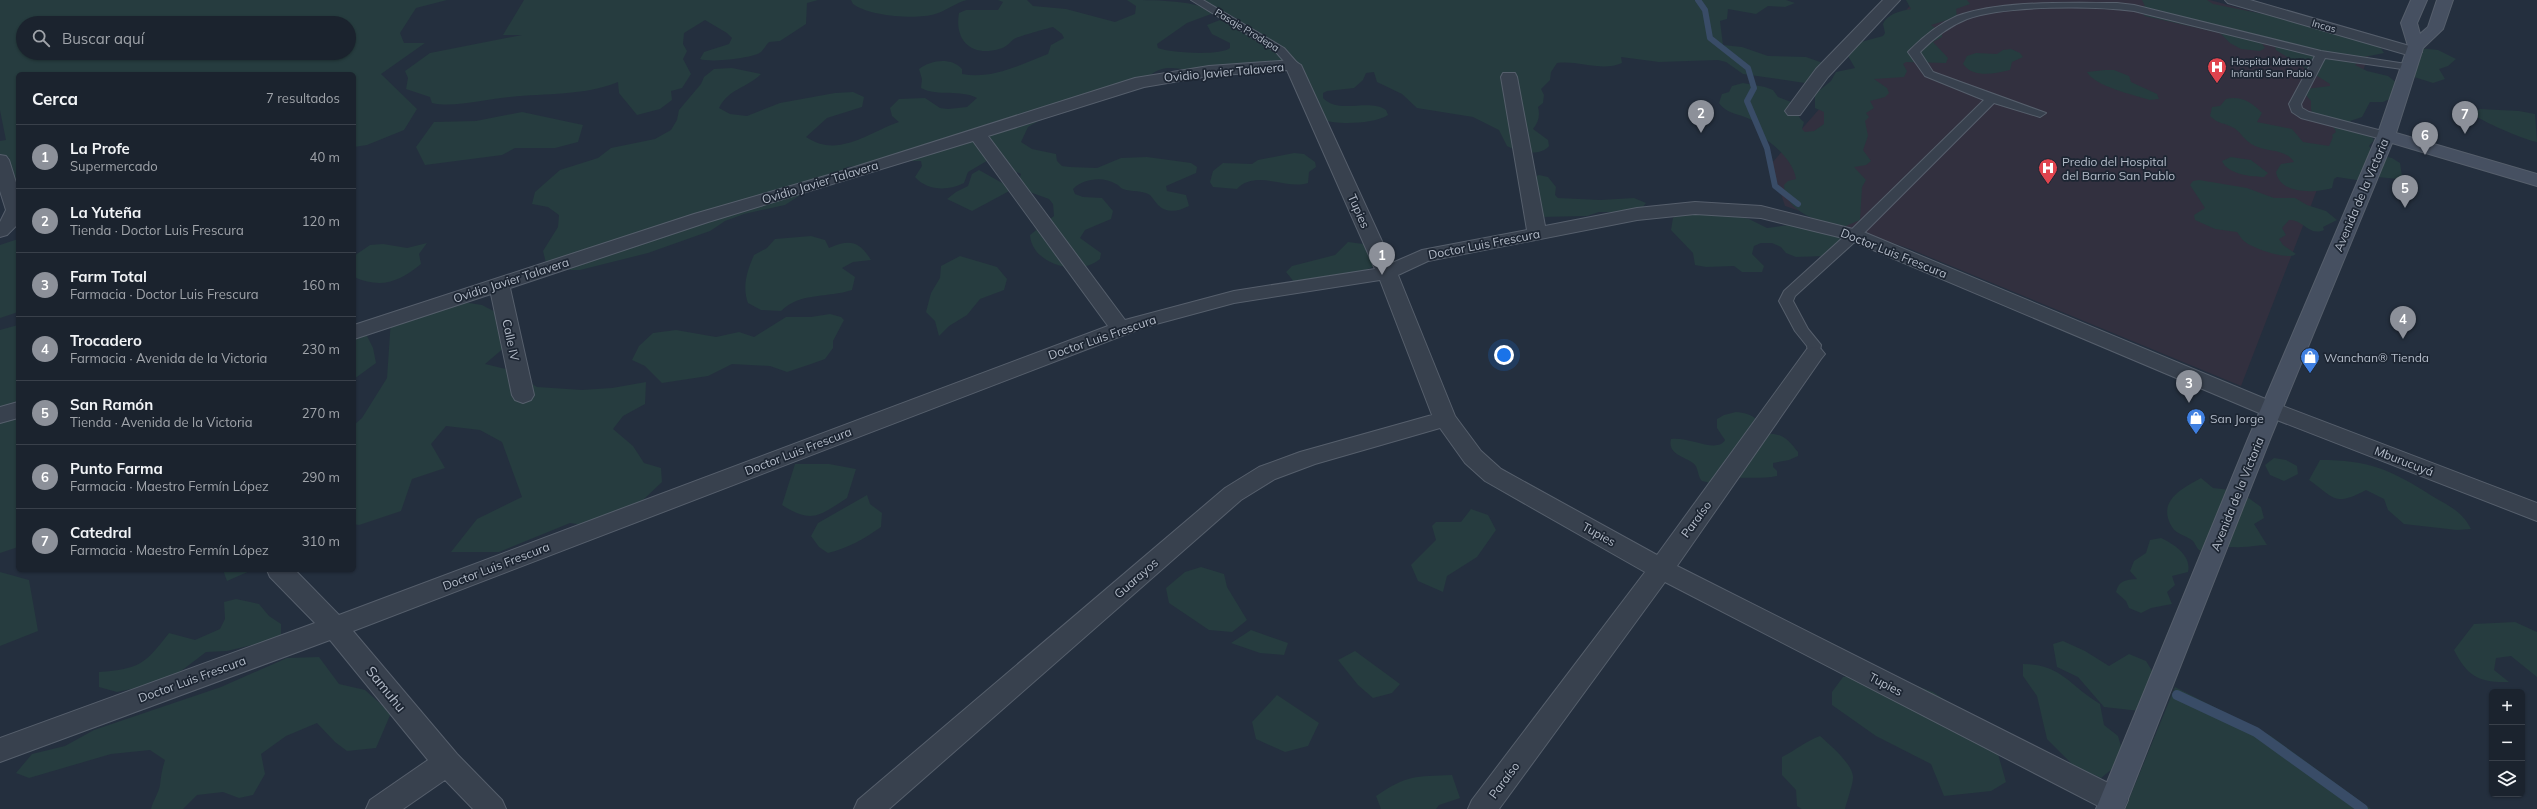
<!DOCTYPE html>
<html lang="es">
<head>
<meta charset="utf-8">
<style>
	:root { --surface:#1b232e; --page:#242b36; --text:#f1f3f6; --muted:#a0a4aa; --line:#39404a; --accent:#8c9099 }
	body { margin:0; font-family:Mulish,sans-serif; background:var(--page); color:var(--text) }
	.controls { position:absolute; right:12px; bottom:12px; display:grid; overflow:hidden; border-radius:6px; box-shadow:0 1px 3px #0004 }
	.controls button { width:36px; height:36px; display:grid; place-items:center; padding:0; border:0; border-bottom:1px solid var(--line); background:var(--surface); color:var(--text); font:20px sans-serif }
	.you { position:absolute; left:1504px; top:355px; width:14px; height:14px; margin:-10px; border:3px solid #fff; border-radius:50%; background:#1a73e8; box-shadow:0 0 0 6px #1a73e833 }
	.badge { display:grid; place-items:center; width:26px; height:26px; border-radius:50%; background:var(--accent); color:#fff; font-size:13px; font-weight:700 }
	.pin { position:absolute; translate:-50% -33px; filter:drop-shadow(0 1px 2px #0008) }
	.pin::after { content:''; position:absolute; top:21px; width:14px; height:12px; background:inherit; clip-path:polygon(0 0,100% 0,50% 100%) }
	.list { margin:0; padding:0; list-style:none }
	h2 { display:flex; justify-content:space-between; align-items:center; height:52px; margin:0; padding:0 16px; font-size:17px }
	h2 small { font-size:13px; font-weight:400; color:var(--muted) }
	.list li { display:grid; grid-template-columns:26px 1fr auto; gap:12px; align-items:center; box-sizing:border-box; height:64px; padding:0 16px; border-top:1px solid var(--line) }
	.list b { display:block; font-size:15px; white-space:nowrap }
	.list p { margin:0; font-size:13px; white-space:nowrap; color:var(--muted) }
	.list em { font-size:13px; font-style:normal; color:var(--muted) }
	.icon { flex:none; width:22px; height:22px; fill:none; stroke:currentColor; stroke-width:2; stroke-linecap:round; stroke-linejoin:round }
	.map { position:relative; flex:none; width:2537px; height:809px; overflow:hidden }
	.search { position:absolute; background:var(--surface); box-shadow:0 1px 3px #0004; left:16px; top:16px; width:340px; height:44px; display:flex; align-items:center; gap:10px; box-sizing:border-box; padding:0 14px; border-radius:22px; color:var(--muted); font-size:15px }
	.panel { position:absolute; background:var(--surface); box-shadow:0 1px 3px #0004; left:16px; top:72px; width:340px; height:500px; border-radius:6px }
	.map>svg:first-child { display:block }
	.medical { fill:#32303f }
	.green { fill:#263c3f; fill-rule:evenodd }
	.lines { fill:none; stroke-linecap:round; stroke-linejoin:round }
	.stream-far1 { stroke:#394c67; stroke-width:6 }
	.stream { stroke:#394c67; stroke-width:10 }
	.lane-casing { stroke:#565f6c; stroke-width:2 }
	.street-casing { stroke:#565f6c; stroke-width:2 }
	.secondary-casing { stroke:#565f6c; stroke-width:2 }
	.lane { fill:#38414e; fill-rule:evenodd }
	.street { fill:#38414e; fill-rule:evenodd }
	.secondary { fill:#465061; fill-rule:evenodd }
	.labels { text-anchor:middle; dominant-baseline:central; stroke-width:3.5; stroke-linejoin:round; paint-order:stroke }
	.far-street-label { font-size:10px; fill:#b4bcc9; stroke:#1d2633 }
	.far-poi-label { font-size:10px; fill:#b4bcc9; stroke:#1d2633; text-anchor:start }
	.street-label { font-size:12px; fill:#b4bcc9; stroke:#1d2633 }
	.poi-label { font-size:12px; fill:#b4bcc9; stroke:#1d2633; text-anchor:start }
	.near-street-label { font-size:14px; fill:#b4bcc9; stroke:#1d2633 }
</style>
</head>
<body>
<div class="map">
<svg width="2537" height="809" viewBox="0 0 2537 809">
	<rect width="100%" height="100%" fill="#242f3e"/>
	<path class="medical" d="M1915,0H2210L2373,45L2241,386L1910,249L1785,206L1771,164Z"/>
	<path class="green" d="M0,0H447L416,8L400,33L404,43H425L381,74L417,109L404,130L367,145L354,147V74H18V208L9,157L0,162V141L6,140L0,110ZM23,23H349V53H23Z
		M524,0H818L807,3L806,24L780,41L769,42C766,45 764,49 761,52C754,58 709,63 700,59L704,52L729,44L732,38L727,33L705,20L684,33L683,44L687,51L683,59L691,74L682,88L671,91L672,100L660,109L637,115L619,93L618,82C583,96 547,93 510,97C487,99 453,108 432,103L430,97L406,89L408,78L405,71L430,53L522,35H503Z
		M851,0H967C955,3 946,11 935,14C916,20 869,16 853,4Z
		M998,0H1027L1033,6L1066,9L1115,22L1135,14L1136,6L1127,0C1151,0 1194,0 1212,11L1211,14L1187,23L1157,44L1158,48C1170,53 1221,56 1230,48V43L1212,34L1207,25L1220,20H1240L1199,0H1786L1795,3L1785,7L1768,6L1756,14L1728,9L1727,19L1720,21L1723,45L1742,47L1768,56L1806,57L1823,63L1813,82L1805,83L1743,74L1726,62L1718,60L1659,62L1621,57L1622,63C1602,72 1578,60 1557,63L1551,72L1550,80L1541,89L1544,95L1543,103L1538,107C1540,115 1539,122 1533,129L1548,140L1549,146C1540,157 1518,152 1507,146L1499,130L1473,117L1417,108L1402,94L1377,82L1374,72L1366,73L1363,80L1354,88L1327,91L1323,93V98C1339,115 1368,98 1386,110L1388,115C1374,124 1338,125 1323,120L1317,105L1318,101L1306,94L1297,69L1186,70C1172,67 1158,66 1148,78L1049,115L1028,127L1021,142L1032,149L1056,154L1057,161L1062,166L1070,167L1097,168L1121,158L1147,157L1191,163L1197,167L1196,173L1166,186L1167,191L1186,195L1189,206C1179,211 1167,214 1158,205C1155,202 1153,198 1150,195C1143,190 1131,192 1123,189C1120,188 1119,185 1116,184C1104,176 1083,178 1073,189L1075,194L1083,197L1102,198L1113,211L1111,219L1085,230L1080,238L1101,253L1100,259C1079,277 1032,265 1030,235L1054,216L1053,204L1049,199L1024,190L1019,180L1021,174L990,159L968,172L964,183C949,191 927,191 915,177L922,166L921,161H899L847,167L832,179L814,186L785,205L744,214L725,221L710,231L648,253L580,270H559L546,263L543,251L558,227L559,215L548,207L532,204L535,192L560,170L598,158L611,148L655,139L671,130L677,120L679,110L701,84L704,77L714,69L732,68L761,74C747,88 728,89 719,108L730,114L747,116L780,103L835,93L853,92L864,97L862,107L827,118L806,137C838,159 869,132 899,122L892,116L890,108L899,99L925,98L940,108L948,109L967,107L977,98C960,89 938,97 921,88L922,79L919,69C931,60 951,57 962,69V74C992,80 1022,64 1048,54L1051,45L1064,38L1062,34L1053,27C1049,28 1016,37 1014,39C1009,43 1007,47 999,49C972,57 954,41 959,13L966,10H998L1003,2Z
		M1906,0H1967L1970,4L1956,9L1957,17L1931,25L1942,33V37L1933,42L1948,58L1946,63L1906,62L1903,64L1907,71L1904,77L1874,79L1887,88L1889,93L1885,97L1870,101L1874,108L1866,113L1869,117L1865,121L1868,136L1863,150L1871,161L1866,165L1854,167L1866,180L1862,187L1860,220L1841,228C1821,222 1784,212 1784,185L1788,181L1796,179C1794,163 1776,145 1762,137C1760,134 1760,128 1758,125C1747,113 1729,117 1719,103L1722,94L1729,92L1732,86L1743,83L1765,87L1773,90L1778,97L1799,105C1797,113 1797,116 1804,122L1802,129L1805,132L1814,131L1824,124V112L1815,108V94L1831,81L1836,72L1855,68L1848,56L1857,43L1883,36L1885,33L1883,24C1887,14 1900,11 1911,9Z
		M2142,0H2207L2213,4L2293,20L2380,47L2384,53L2364,57L2355,65L2367,71L2388,76L2397,83L2392,92L2394,97L2383,102H2370L2362,117L2350,121C2356,129 2367,129 2374,140L2369,146L2375,154L2392,158L2400,163L2402,176L2398,179L2378,177L2363,181L2337,177L2334,179L2332,188C2316,193 2280,195 2276,172L2281,164L2294,162C2286,149 2268,152 2255,146C2243,140 2242,133 2234,128C2226,123 2217,124 2210,116L2212,107L2220,106L2226,99C2241,95 2253,103 2262,113L2257,122L2292,129L2303,142L2329,146L2333,137L2332,135L2336,132C2334,123 2322,121 2314,119L2311,109V101L2305,94L2306,89L2330,86V84L2276,50L2274,42H2261L2265,48L2260,51L2241,49L2230,43L2220,33L2145,16L2139,10L2145,6Z
		M2418,48L2438,50L2456,59L2448,66L2439,69L2445,79L2433,83L2408,75Z
		M2011,49L2020,53L2023,57L2012,62L2010,70C1996,73 1974,79 1963,64L1967,56L1976,53L1997,54L2003,50Z
		M2105,70H2114L2129,76L2131,82L2157,94L2159,99L2150,100C2134,95 2094,86 2087,72Z
		M2480,109L2519,111L2535,114L2537,142C2527,141 2478,120 2472,113Z
		M522,112L583,125L578,142L555,148H515L502,155L425,165L416,147L434,122L476,121Z
		M1294,153L1304,154L1315,162L1316,167L1309,172L1308,183C1286,190 1256,169 1237,189L1213,187L1210,182L1213,171L1223,163L1252,164L1258,160Z
		M2231,157L2251,160L2268,173L2264,177C2252,177 2227,174 2222,161Z
		M979,170L1013,189L972,211L947,199L956,192L968,186L972,174Z
		M1539,175L1548,177L1556,187L1555,195L1558,198L1600,200L1634,198L1646,203L1642,208L1624,212H1599L1587,216L1540,217L1534,177Z
		M2199,180L2247,188L2274,198H2295L2307,205L2326,211L2337,220L2323,227L2324,230C2309,237 2303,219 2289,220L2282,228L2286,235L2279,239L2283,245L2296,254C2289,261 2251,248 2244,241C2241,239 2240,235 2237,232L2215,229L2195,220L2194,215L2205,208L2190,185L2193,181Z
		M1710,210L1749,219L1767,228L1796,224L1848,237L1825,256L1796,257L1786,253L1781,247L1772,243H1761L1754,246L1752,254L1764,266L1762,272H1742L1734,266L1706,267L1695,265L1693,253L1671,230L1673,218L1679,214Z
		M811,236L825,240L829,248C850,239 859,241 871,260L853,262L842,268L855,277L852,290C828,298 800,292 781,311L761,310L748,303C742,287 747,271 754,255L767,248L775,239Z
		M18,239V312L0,318V245Z
		M1348,242L1379,246L1377,265L1361,272L1295,283L1286,272L1292,266L1335,255Z
		M427,243L419,254L421,264C399,282 381,289 354,277V256L370,245L383,244L407,248Z
		M960,256L997,267L1007,279L1004,290L980,299L967,315L949,326L939,336L935,321L926,312L931,293L940,278L941,266Z
		M450,300L482,305L503,316L512,341L485,364L510,370L537,387L582,390L612,388L646,382L645,404L623,416L613,429L633,446L644,463L661,468L662,482L626,516L597,527L570,523L499,552H451L477,519L522,497L502,442L480,430L446,426L431,444L445,468L412,479L401,511L359,525L354,524V425L362,418L387,378L391,319Z
		M830,314L841,317L844,320L833,341V348L825,359L811,364L787,372L770,366L732,364L708,376L662,383L645,366L632,360L639,346L653,333L676,330L716,337L739,332L754,337L786,317H811Z
		M18,325V547L0,553V330Z
		M365,332L373,348L376,363L354,379V337Z
		M1736,412C1753,413 1759,420 1769,434C1783,433 1789,441 1798,452V456L1789,460L1773,463V467L1777,471V476C1752,481 1738,473 1715,484L1702,481C1697,476 1699,467 1693,463C1685,457 1667,454 1671,439C1689,436 1717,454 1725,440L1717,428V419L1724,415Z
		M2274,458L2286,460L2297,466L2298,474L2284,481L2270,475L2265,465Z
		M2320,460C2369,460 2392,470 2432,496C2449,506 2462,511 2471,529L2457,530L2404,524L2388,510L2384,499L2366,490C2334,507 2335,498 2309,480Z
		M795,464H829L856,469L847,498C819,516 812,524 782,505Z
		M2201,478L2213,488L2239,491L2261,507L2264,518L2254,524L2267,545C2258,545 2250,547 2242,547C2227,548 2226,544 2213,555C2208,553 2201,552 2198,549C2196,547 2195,543 2193,541C2186,535 2177,535 2172,527C2156,501 2183,488 2201,478Z
		M867,495L870,504L882,513L881,527C864,539 848,548 828,553L819,547L811,536L818,523Z
		M1471,509L1488,515L1496,530L1477,557L1447,576L1443,592L1418,581L1411,565L1436,540L1432,526L1436,522H1461Z
		M2161,538C2174,544 2192,556 2188,572L2172,576L2175,585L2167,592L2172,604L2151,608L2141,613L2129,608L2126,601L2116,592C2119,580 2126,580 2137,579L2130,571L2134,561L2146,553L2150,540Z
		M1201,567L1224,574L1227,587L1247,620L1232,632L1209,630L1169,603L1166,588L1185,572Z
		M223,570H252L227,581Z
		M0,572L29,580L38,631L0,646Z
		M236,599L259,604L269,616L281,624V638L227,651L206,652L168,681L117,692L99,687V672C140,669 145,664 169,633L195,640L220,629L225,619L224,602Z
		M2515,622L2537,632V677L2511,656L2496,658L2494,670L2509,682C2479,683 2467,676 2454,650L2474,624Z
		M1251,630L1288,643L1284,655L1260,653L1231,643Z
		M2063,641L2085,651L2109,666L2129,654L2146,661L2154,674L2140,711L2104,707L2078,677L2057,667L2053,644Z
		M1355,651L1400,684L1392,693L1373,698L1358,685L1338,660Z
		M319,657L339,684L365,690L391,713L376,748L347,751L335,742L317,723L286,736L261,754L265,774L253,795L239,798L223,792L197,795L183,809H151C153,801 159,792 160,785C161,776 162,769 165,760L150,750L111,754L29,778L16,773L32,754L65,746L94,730L221,687L287,658Z
		M2023,664C2063,665 2068,685 2100,704L2104,725L2118,736L2123,753L2112,769L2101,778L2074,766L2047,739L2037,696L2023,676Z
		M1882,673L1933,692L1952,705L1996,747L2006,782L1991,791L1944,796L1931,764L1876,736L1832,705V692L1843,677Z
		M2175,687L2271,736L2371,809H2125Z
		M1277,695L1319,723L1308,746L1285,752L1256,739L1252,722Z
		M1820,736C1829,744 1854,765 1853,778C1853,784 1847,801 1845,809H1802L1797,806L1796,790L1782,775V757C1796,750 1806,741 1820,736Z
		M1452,775L1460,798L1439,805L1436,809H1381L1376,796C1409,774 1414,777 1452,775Z"/>
	<g class="lines">
		<path class="stream-far1" d="M1698,0L1705,10L1710,38L1748,68L1754,88L1747,101L1767,148L1775,186L1798,204"/>
		<path class="stream" d="M2177,695L2256,732L2363,809"/>
		<g class="lane-casing">
			<path id="lane" d="M1191,0H1203L1284,48L1299,65L1297,67H1289L1276,52Z
				M2117,3L2134,5L2321,51L2413,65L2415,67L2409,70L2325,58L2301,104L2302,108L2309,112L2390,133L2392,136L2386,140L2301,118L2292,112L2289,104L2315,56L2134,11C2093,6 2005,5 1967,19C1949,26 1933,39 1920,52L1933,72L2046,113L2040,117L1994,103L1859,238L1795,296L1793,301L1808,329L1821,345L1819,357H1809L1807,346L1795,331L1779,301L1784,291L1849,232L1984,100L1925,76L1908,52L1910,50C1924,36 1939,24 1957,16C2002,0 2068,3 2117,3Z"/>
		</g>
		<g class="street-casing">
			<path id="street" d="M1883,0H1900L1828,77L1800,115H1788L1785,111L1816,69Z
				M2225,0H2250L2420,49L2422,52L2414,57L2408,55L2228,3Z
				M1293,60L1301,65L1392,263L1422,250L1527,230L1501,77L1503,73H1515L1517,77L1545,226L1637,208L1695,202L1761,206L1861,231L2280,405L2537,503V521L2264,415L1847,239L1761,218L1695,214L1637,220L1428,261L1398,275L1455,416L1481,451L1501,469L1657,555L1807,349L1814,347L1821,349L1825,354L1821,359L1677,566L2124,791L2128,800L2124,809H2104L1665,582L1499,809H1468L1472,800L1645,572L1485,481L1465,463L1440,428L1315,464L1275,479L1241,500L889,809H854L858,800L1225,488L1259,467L1300,452L1432,415L1380,280L1234,303L1145,327L353,631L457,754L502,800L506,809H473L445,780L403,809H366L370,800L428,760L330,640L0,762V738L315,623L270,577L267,570H295L339,615L1108,326L973,141L708,222L510,288L534,395L531,400L523,403L515,400L512,395L491,294L354,339V325L694,214L839,172L1135,78L1209,66ZM1287,70L1375,269L1234,291L1125,320L988,136L1144,87L1209,76Z
				M0,155L6,156L9,160L18,189V224L7,235L0,237V222L6,210L0,191Z
				M18,402V418L0,423V407Z"/>
		</g>
		<g class="secondary-casing">
			<path id="secondary" d="M2411,0H2427L2417,23L2420,34L2428,27L2437,0H2453L2443,29L2423,48L2396,133L2537,174V186L2392,143L2270,439L2124,809H2096L2248,439L2377,136L2408,46L2401,23Z"/>
		</g>
		<use href="#lane" class="lane"/>
		<use href="#street" class="street"/>
		<use href="#secondary" class="secondary"/>
	</g>
	<defs>
		<g id="hospital-pin" transform="scale(1)"><path d="M0 17L-7.5 6A9.5 9.5 0 1 1 7.5 6Z" fill="#e0444e" stroke="#1d2633"/><path d="M-5-5h3v3.5h4V-5h3V5h-3V1.5h-4V5h-3Z" fill="#fff"/></g>
		<g id="shop-pin" transform="scale(1)"><path d="M0 17L-7.5 6A9.5 9.5 0 1 1 7.5 6Z" fill="#3f7fe0" stroke="#1d2633"/><path d="M-5-2.5h2.3a2.7 3.5 0 0 1 5.4 0H5L5.5 6h-11ZM-1.5-2.5h3a1.5 2.3 0 0 0-3 0Z" fill="#fff"/></g>
	</defs>
	<g fill-rule="evenodd">
		<use href="#hospital-pin" x="2217" y="67"/>
		<use href="#hospital-pin" x="2048" y="168"/>
		<use href="#shop-pin" x="2310" y="357"/>
		<use href="#shop-pin" x="2196" y="418"/>
	</g>
	<g class="labels">
		<g class="far-street-label">
			<text transform="translate(2324 26) rotate(16)">Incas</text>
			<text transform="translate(1247 30) rotate(31)">Pasaje Prodepa</text>
		</g>
		<g class="far-poi-label">
			<text x="2231" y="61">Hospital Materno<tspan x="2231" dy="12">Infantil San Pablo</tspan></text>
		</g>
		<g class="street-label">
			<text transform="translate(1224 72) rotate(-5)">Ovidio Javier Talavera</text>
			<text transform="translate(820 182) rotate(-17)">Ovidio Javier Talavera</text>
			<text transform="translate(2361 195) rotate(-67)">Avenida de la Victoria</text>
			<text transform="translate(1359 211) rotate(66)">Tupies</text>
			<text transform="translate(1484 244) rotate(-11)">Doctor Luis Frescura</text>
			<text transform="translate(1894 253) rotate(22)">Doctor Luis Frescura</text>
			<text transform="translate(511 280) rotate(-18)">Ovidio Javier Talavera</text>
			<text transform="translate(1102 337) rotate(-19)">Doctor Luis Frescura</text>
			<text transform="translate(511 340) rotate(78)">Calle IV</text>
			<text transform="translate(798 451) rotate(-21)">Doctor Luis Frescura</text>
			<text transform="translate(2404 461) rotate(21)">Mburucuyá</text>
			<text transform="translate(2237 494) rotate(-68)">Avenida de la Victoria</text>
			<text transform="translate(1696 519) rotate(-54)">Paraíso</text>
			<text transform="translate(1599 534) rotate(29)">Tupies</text>
			<text transform="translate(496 566) rotate(-21)">Doctor Luis Frescura</text>
			<text transform="translate(1136 578) rotate(-41)">Guarayos</text>
			<text transform="translate(192 679) rotate(-20)">Doctor Luis Frescura</text>
			<text transform="translate(1886 684) rotate(27)">Tupies</text>
			<text transform="translate(1504 780) rotate(-53)">Paraíso</text>
		</g>
		<g class="poi-label">
			<text x="2062" y="161">Predio del Hospital<tspan x="2062" dy="14">del Barrio San Pablo</tspan></text>
			<text x="2324" y="357">Wanchan® Tienda</text>
			<text x="2210" y="418">San Jorge</text>
		</g>
		<g class="near-street-label">
			<text transform="translate(386 689) rotate(51)">Samuhu</text>
		</g>
	</g>
</svg>
<div class="controls">
<button>+</button>
<button>−</button>
<button><svg class="icon" aria-label="layers" viewBox="0 0 24 24"><path d="M12 4l9 5-9 5-9-5zM3 14l9 5 9-5"/></svg></button>
</div>
<div class="you"></div>
<div class="pin badge" style="left:1382px;top:275px">1</div>
<div class="pin badge" style="left:1701px;top:133px">2</div>
<div class="pin badge" style="left:2189px;top:403px">3</div>
<div class="pin badge" style="left:2403px;top:339px">4</div>
<div class="pin badge" style="left:2405px;top:208px">5</div>
<div class="pin badge" style="left:2425px;top:155px">6</div>
<div class="pin badge" style="left:2465px;top:134px">7</div>
<div class="search"><svg class="icon" aria-label="search" viewBox="0 0 24 24"><circle cx="10" cy="10" r="6"/><path d="M15 15l6 6"/></svg>Buscar aquí</div>
<section class="panel">
<h2>Cerca<small>7 resultados</small></h2>
<ul class="list">
<li><span class="badge">1</span><div><b>La Profe</b><p>Supermercado</p></div><em>40 m</em></li>
<li><span class="badge">2</span><div><b>La Yuteña</b><p>Tienda · Doctor Luis Frescura</p></div><em>120 m</em></li>
<li><span class="badge">3</span><div><b>Farm Total</b><p>Farmacia · Doctor Luis Frescura</p></div><em>160 m</em></li>
<li><span class="badge">4</span><div><b>Trocadero</b><p>Farmacia · Avenida de la Victoria</p></div><em>230 m</em></li>
<li><span class="badge">5</span><div><b>San Ramón</b><p>Tienda · Avenida de la Victoria</p></div><em>270 m</em></li>
<li><span class="badge">6</span><div><b>Punto Farma</b><p>Farmacia · Maestro Fermín López</p></div><em>290 m</em></li>
<li><span class="badge">7</span><div><b>Catedral</b><p>Farmacia · Maestro Fermín López</p></div><em>310 m</em></li>
</ul>
</section>
</div>
</body>
</html>
